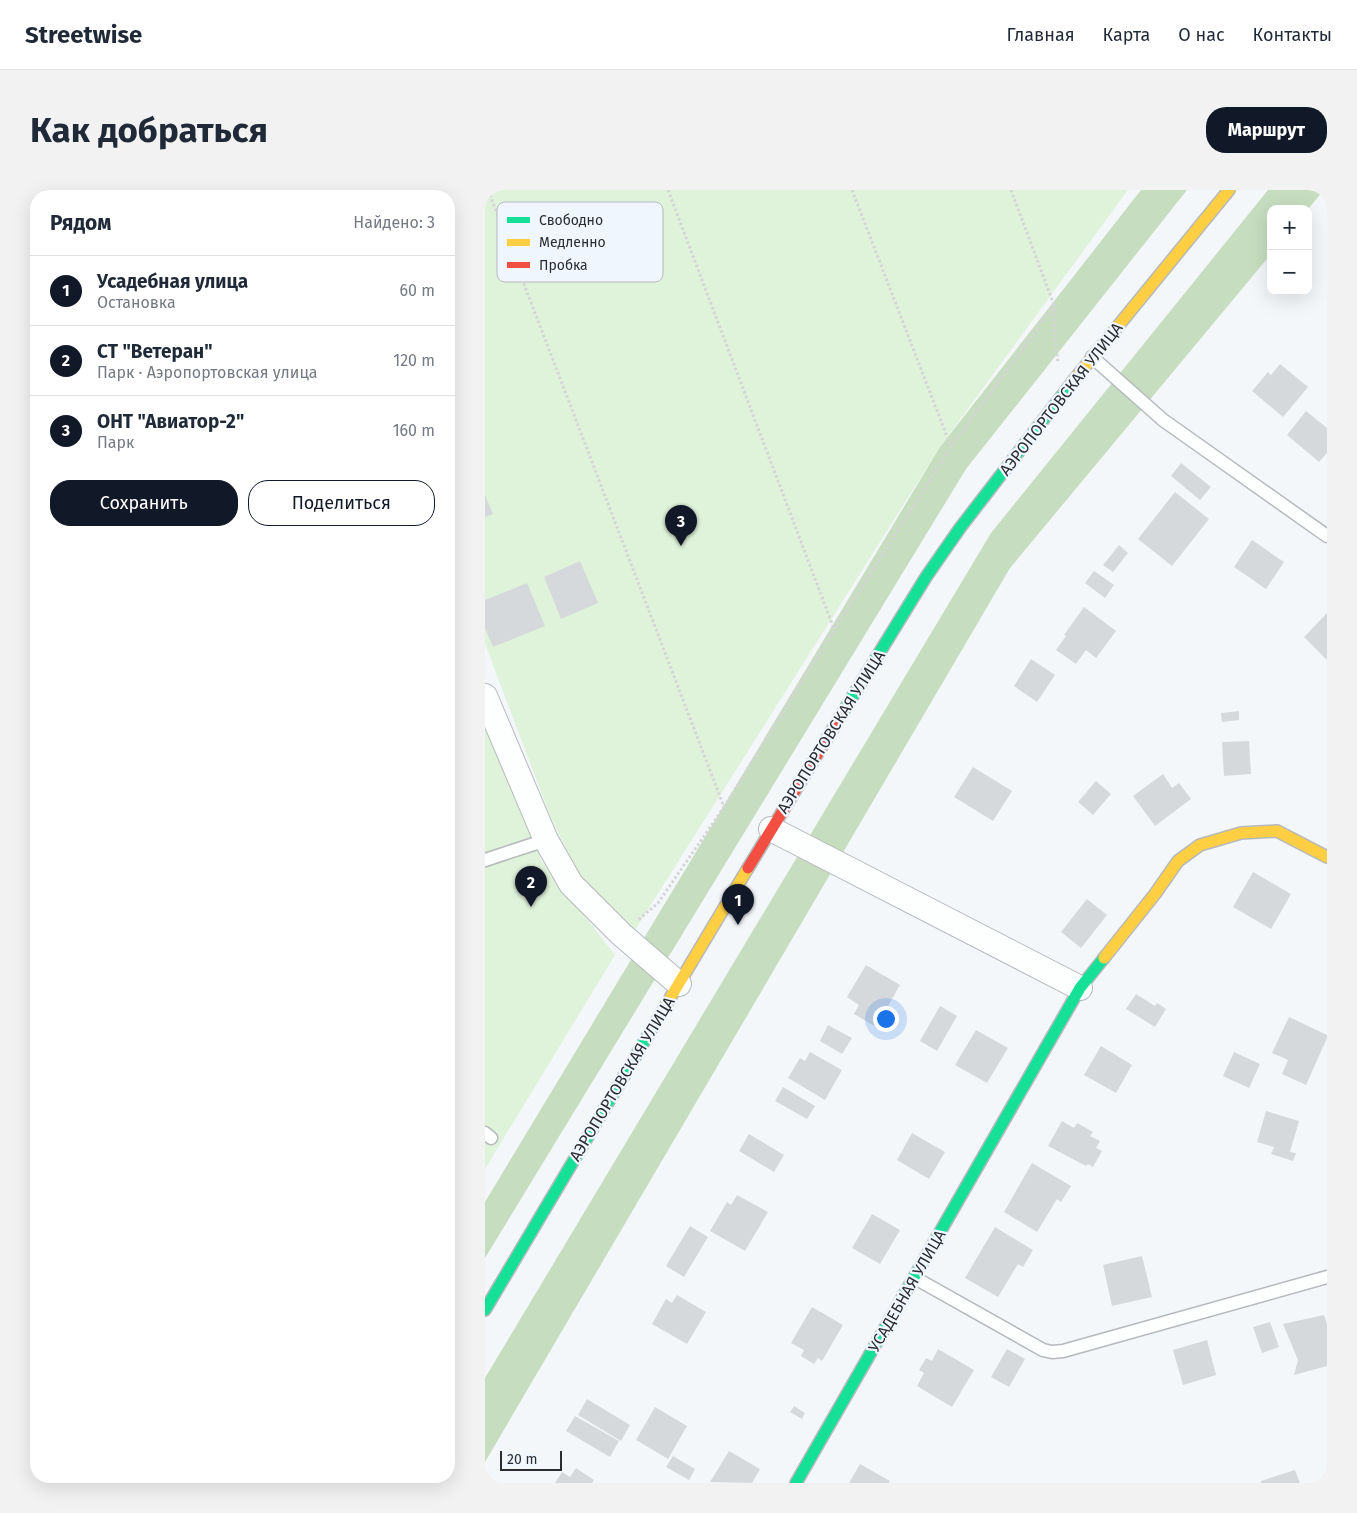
<!DOCTYPE html>
<html lang="ru">
<head>
<meta charset="utf-8">
<style>
	:root { --surface:#fff; --page:#f2f2f3; --text:#1f2937; --muted:#747a83; --line:#e0e1e3; --accent:#111827 }
	body { margin:0; font-family:"Fira Sans",sans-serif; background:var(--page); color:var(--text) }
	.controls { position:absolute; right:15px; top:15px; display:grid; overflow:hidden; border-radius:10px; box-shadow:0 5px 20px #0002 }
	.controls button { width:45px; height:45px; display:grid; place-items:center; padding:0; border:0; border-bottom:1px solid var(--line); background:var(--surface); color:var(--text); font:25px sans-serif }
	.scale { position:absolute; left:15px; bottom:12px; width:62px; box-sizing:border-box; padding-left:5px; border:2px solid #2a2c2f; border-top:0; font-size:14px; line-height:18px; white-space:nowrap; color:#2a2c2f; -webkit-text-stroke:4px #f0f6fe; paint-order:stroke }
	.you { position:absolute; left:400px; top:828px; width:18px; height:18px; margin:-12px; border:4px solid #fff; border-radius:50%; background:#1a73e8; box-shadow:0 0 0 8px #1a73e833 }
	.badge { display:grid; place-items:center; width:32px; height:32px; border-radius:50%; background:var(--accent); color:#fff; font-size:16px; font-weight:700 }
	.pin { position:absolute; translate:-50% -41px; filter:drop-shadow(0 1px 2px #0008) }
	.pin::after { content:''; position:absolute; top:26px; width:18px; height:15px; background:inherit; clip-path:polygon(0 0,100% 0,50% 100%) }
	.list { margin:0; padding:0; list-style:none }
	h2 { display:flex; justify-content:space-between; align-items:center; height:65px; margin:0; padding:0 20px; font-size:21px }
	h2 small { font-size:16px; font-weight:400; color:var(--muted) }
	.list li { display:grid; grid-template-columns:32px 1fr auto; gap:15px; align-items:center; box-sizing:border-box; height:70px; padding:0 20px; border-top:1px solid var(--line) }
	.list b { display:block; font-size:19px; white-space:nowrap }
	.list p { margin:0; font-size:16px; white-space:nowrap; color:var(--muted) }
	.list em { font-size:16px; font-style:normal; color:var(--muted) }
	.actions { display:flex; gap:10px; padding:15px 20px }
	.actions a { flex:1; padding:11px 0; border:1px solid var(--accent); border-radius:20px; text-align:center; font-size:18px; color:var(--accent) }
	.actions .main { background:var(--accent); color:#fff }
	.map { position:relative; flex:none; width:842px; height:1293px; overflow:hidden; border-radius:20px }
	header { display:flex; align-items:center; gap:30px; box-sizing:border-box; height:70px; padding:0 25px; background:var(--surface); border-bottom:1px solid var(--line) }
	header strong { font-size:24px }
	nav { display:flex; gap:28px; margin-inline-start:auto; font-size:18px }
	.intro { display:flex; align-items:center; justify-content:space-between; box-sizing:border-box; height:120px; padding:0 30px }
	h1 { margin:0; font-size:35px }
	.button { padding:12px 22px; border-radius:20px; background:var(--accent); color:#fff; font-size:18px; font-weight:700 }
	main { display:flex; gap:30px; padding:0 30px }
	aside { flex:1; background:var(--surface); border-radius:20px; box-shadow:0 5px 20px #0002 }
	.map>svg:first-child { display:block }
	.green { fill:#dff2da }
	.forest { fill:#c6ddbf }
	.building { fill:#d6d9dc }
	.lines { fill:none; stroke-linecap:round; stroke-linejoin:round }
	.lane-casing { stroke:#b6b9bc; stroke-width:15 }
	.street-casing { stroke:#b6b9bc; stroke-width:26 }
	.fast-casing { stroke:#b6b9bc; stroke-width:14 }
	.slow-casing { stroke:#b6b9bc; stroke-width:14 }
	.jam-casing { stroke:#b6b9bc; stroke-width:14 }
	.path { stroke:#d5d5d7; stroke-width:3; stroke-dasharray:2.5 2.5; stroke-linecap:butt }
	.lane { stroke:#fdfefe; stroke-width:12 }
	.street { stroke:#fdfefe; stroke-width:24 }
	.fast { stroke:#16e098; stroke-width:11 }
	.slow { stroke:#ffcf43; stroke-width:11 }
	.jam { stroke:#f24e42; stroke-width:11 }
	.labels { text-anchor:middle; dominant-baseline:central; stroke-width:4.5; stroke-linejoin:round; paint-order:stroke }
	.street-label { font-size:16px; fill:#2a2c2f; stroke:#f0f6fe }
	.key { fill:#f0f6fe; stroke:#b5b9c0; stroke-width:1 }
	.key-label { font-size:14px; fill:#2a2c2f }
</style>
</head>
<body>
<header>
<strong>Streetwise</strong>
<nav><a>Главная</a><a>Карта</a><a>О нас</a><a>Контакты</a></nav>
</header>
<div class="intro"><h1>Как добраться</h1><a class="button">Маршрут</a></div>
<main>
<aside>
<h2>Рядом<small>Найдено: 3</small></h2>
<ul class="list">
<li><span class="badge">1</span><div><b>Усадебная улица</b><p>Остановка</p></div><em>60 m</em></li>
<li><span class="badge">2</span><div><b>СТ &quot;Ветеран&quot;</b><p>Парк · Аэропортовская улица</p></div><em>120 m</em></li>
<li><span class="badge">3</span><div><b>ОНТ &quot;Авиатор-2&quot;</b><p>Парк</p></div><em>160 m</em></li>
</ul>
<div class="actions"><a class="main">Сохранить</a><a>Поделиться</a></div>
</aside>
<div class="map">
<svg width="842" height="1293" viewBox="0 0 842 1293">
	<rect width="100%" height="100%" fill="#f4f7fa"/>
	<path class="green" d="M0,0H643L455,257L150,740L94,685L66,628L0,454Z
		M0,521L56,670L130,765L0,979Z"/>
	<path class="forest" d="M656,0H702L481,279L0,1068V1012L455,257Z
		M783,0H839L823,19H786V64L525,378L0,1272V1188L506,343Z"/>
	<path class="building" d="M795,174L823,197L798,227L767,201L783,182L786,185Z
		M821,221L842,238V263L834,272L802,245Z
		M696,273L726,297L715,310L686,286Z
		M690,302L724,329L687,376L653,349Z
		M0,305L8,324L0,327Z
		M767,350L799,372L781,399L749,377Z
		M634,355L643,363L628,382L618,375Z
		M95,371L113,413L76,429L59,387Z
		M609,381L629,395L620,408L600,393Z
		M42,393L60,436L8,457L0,438V410Z
		M599,417L631,441L611,468L601,460L591,474L571,460L581,446L579,445Z
		M842,423V470L819,447Z
		M546,469L570,485L552,512L529,496Z
		M754,521V530L737,532L736,523Z
		M764,551L766,584L739,586L737,552Z
		M488,577L527,601L508,631L469,607Z
		M678,584L687,598L694,593L706,609L670,636L648,606Z
		M611,591L626,604L608,625L593,612Z
		M768,682L806,704L786,739L748,717Z
		M602,709L622,725L596,758L576,742Z
		M381,775L415,795L391,837L369,824L374,815L362,807Z
		M651,804L670,816L672,813L681,819L670,837L641,819Z
		M455,816L472,826L452,861L435,851Z
		M804,827L842,845V848L821,895L797,884L803,870L787,863Z
		M343,835L367,848L357,864L335,851Z
		M491,840L523,858L502,893L470,875Z
		M616,856L647,875L631,903L599,885Z
		M325,862L357,880L340,910L303,888L315,868L320,871Z
		M749,862L775,874L764,898L738,886Z
		M298,897L330,916L322,929L290,911Z
		M781,921L814,931L805,962L811,963L808,971L786,964L789,957L772,952Z
		M577,931L589,938L592,933L608,942L605,946L615,951L611,958L617,961L608,977L603,974L601,976L563,956Z
		M427,943L460,962L444,989L412,970Z
		M264,944L299,965L289,982L254,961Z
		M547,973L586,996L576,1012L572,1009L552,1042L519,1022Z
		M252,1005L283,1022L260,1061L225,1041L242,1012L246,1015Z
		M387,1024L415,1040L395,1074L367,1058Z
		M205,1036L223,1047L199,1087L181,1076Z
		M510,1037L548,1060L538,1077L533,1074L513,1107L480,1088Z
		M657,1066L667,1107L627,1116L618,1075Z
		M192,1105L221,1122L202,1154L167,1134L181,1109L187,1113Z
		M327,1117L358,1135L337,1171L333,1168L329,1174L316,1166L319,1160L306,1153Z
		M839,1125L842,1134V1176L809,1185L813,1170L798,1134Z
		M785,1132L794,1157L777,1163L768,1137Z
		M722,1150L731,1185L698,1195L688,1160Z
		M453,1159L489,1180L467,1217L432,1196L439,1183L434,1180L441,1168L447,1171Z
		M522,1159L540,1169L524,1197L506,1187Z
		M102,1209L145,1235L136,1251L93,1225Z
		M309,1216L320,1223L317,1229L305,1222Z
		M170,1217L202,1236L183,1269L151,1250Z
		M90,1226L134,1251L125,1267L81,1241Z
		M244,1261L275,1279L267,1293L225,1292Z
		M188,1266L210,1279L204,1290L181,1277Z
		M375,1274L405,1291L404,1293H364Z
		M91,1278L109,1290L107,1293H70L77,1282L85,1287Z
		M810,1280L815,1293H776V1291Z"/>
	<g class="lines">
		<g class="lane-casing">
			<path id="lane" d="M607,167L678,230L842,346
				M0,670L61,650
				M0,943L6,948
				M430,1088L558,1160L567,1162L578,1161L842,1087"/>
		</g>
		<g class="street-casing">
			<path id="street" d="M0,506L61,650L86,694L136,744L194,794
				M286,639L595,798"/>
		</g>
		<g class="fast-casing">
			<path id="fast" d="M358,522L441,387L475,338L589,190
				M0,1120L178,820
				M311,1293L595,798L619,768"/>
		</g>
		<g class="slow-casing">
			<path id="slow" d="M589,190L744,0
				M619,768L670,704L693,671L715,655L756,643L792,641L842,667
				M178,820L263,678"/>
		</g>
		<g class="jam-casing">
			<path id="jam" d="M263,678L358,522"/>
		</g>
		<path class="path" d="M3,0L239,617L173,713L152,731
			M183,0L349,439
			M367,0L466,257
			M526,0L569,115
			M239,617L349,440L466,257L569,115L570,150L573,172"/>
		<use href="#lane" class="lane"/>
		<use href="#street" class="street"/>
		<use href="#fast" class="fast"/>
		<use href="#slow" class="slow"/>
		<use href="#jam" class="jam"/>
	</g>
	<g class="labels">
		<g class="street-label">
			<text transform="translate(576 209) rotate(-52)">АЭРОПОРТОВСКАЯ УЛИЦА</text>
			<text transform="translate(346 542) rotate(-58)">АЭРОПОРТОВСКАЯ УЛИЦА</text>
			<text transform="translate(137 889) rotate(-59)">АЭРОПОРТОВСКАЯ УЛИЦА</text>
			<text transform="translate(422 1101) rotate(-60)">УСАДЕБНАЯ УЛИЦА</text>
		</g>
	</g>
	<rect x="12" y="12" width="166" height="80" rx="8" class="key"/>
	<rect x="22" y="27" width="23" height="6" fill="#16e098"/>
	<rect x="22" y="49" width="23" height="7" fill="#ffcf43"/>
	<rect x="22" y="72" width="23" height="6" fill="#f24e42"/>
	<g class="key-label">
		<text x="54" y="35">Свободно</text>
		<text x="54" y="57">Медленно</text>
		<text x="54" y="80">Пробка</text>
	</g>
</svg>
<div class="controls">
<button>+</button>
<button>−</button>
</div>
<div class="scale">20 m</div>
<div class="you"></div>
<div class="pin badge" style="left:253px;top:735px">1</div>
<div class="pin badge" style="left:46px;top:717px">2</div>
<div class="pin badge" style="left:196px;top:356px">3</div>
</div>
</main>
</body>
</html>
